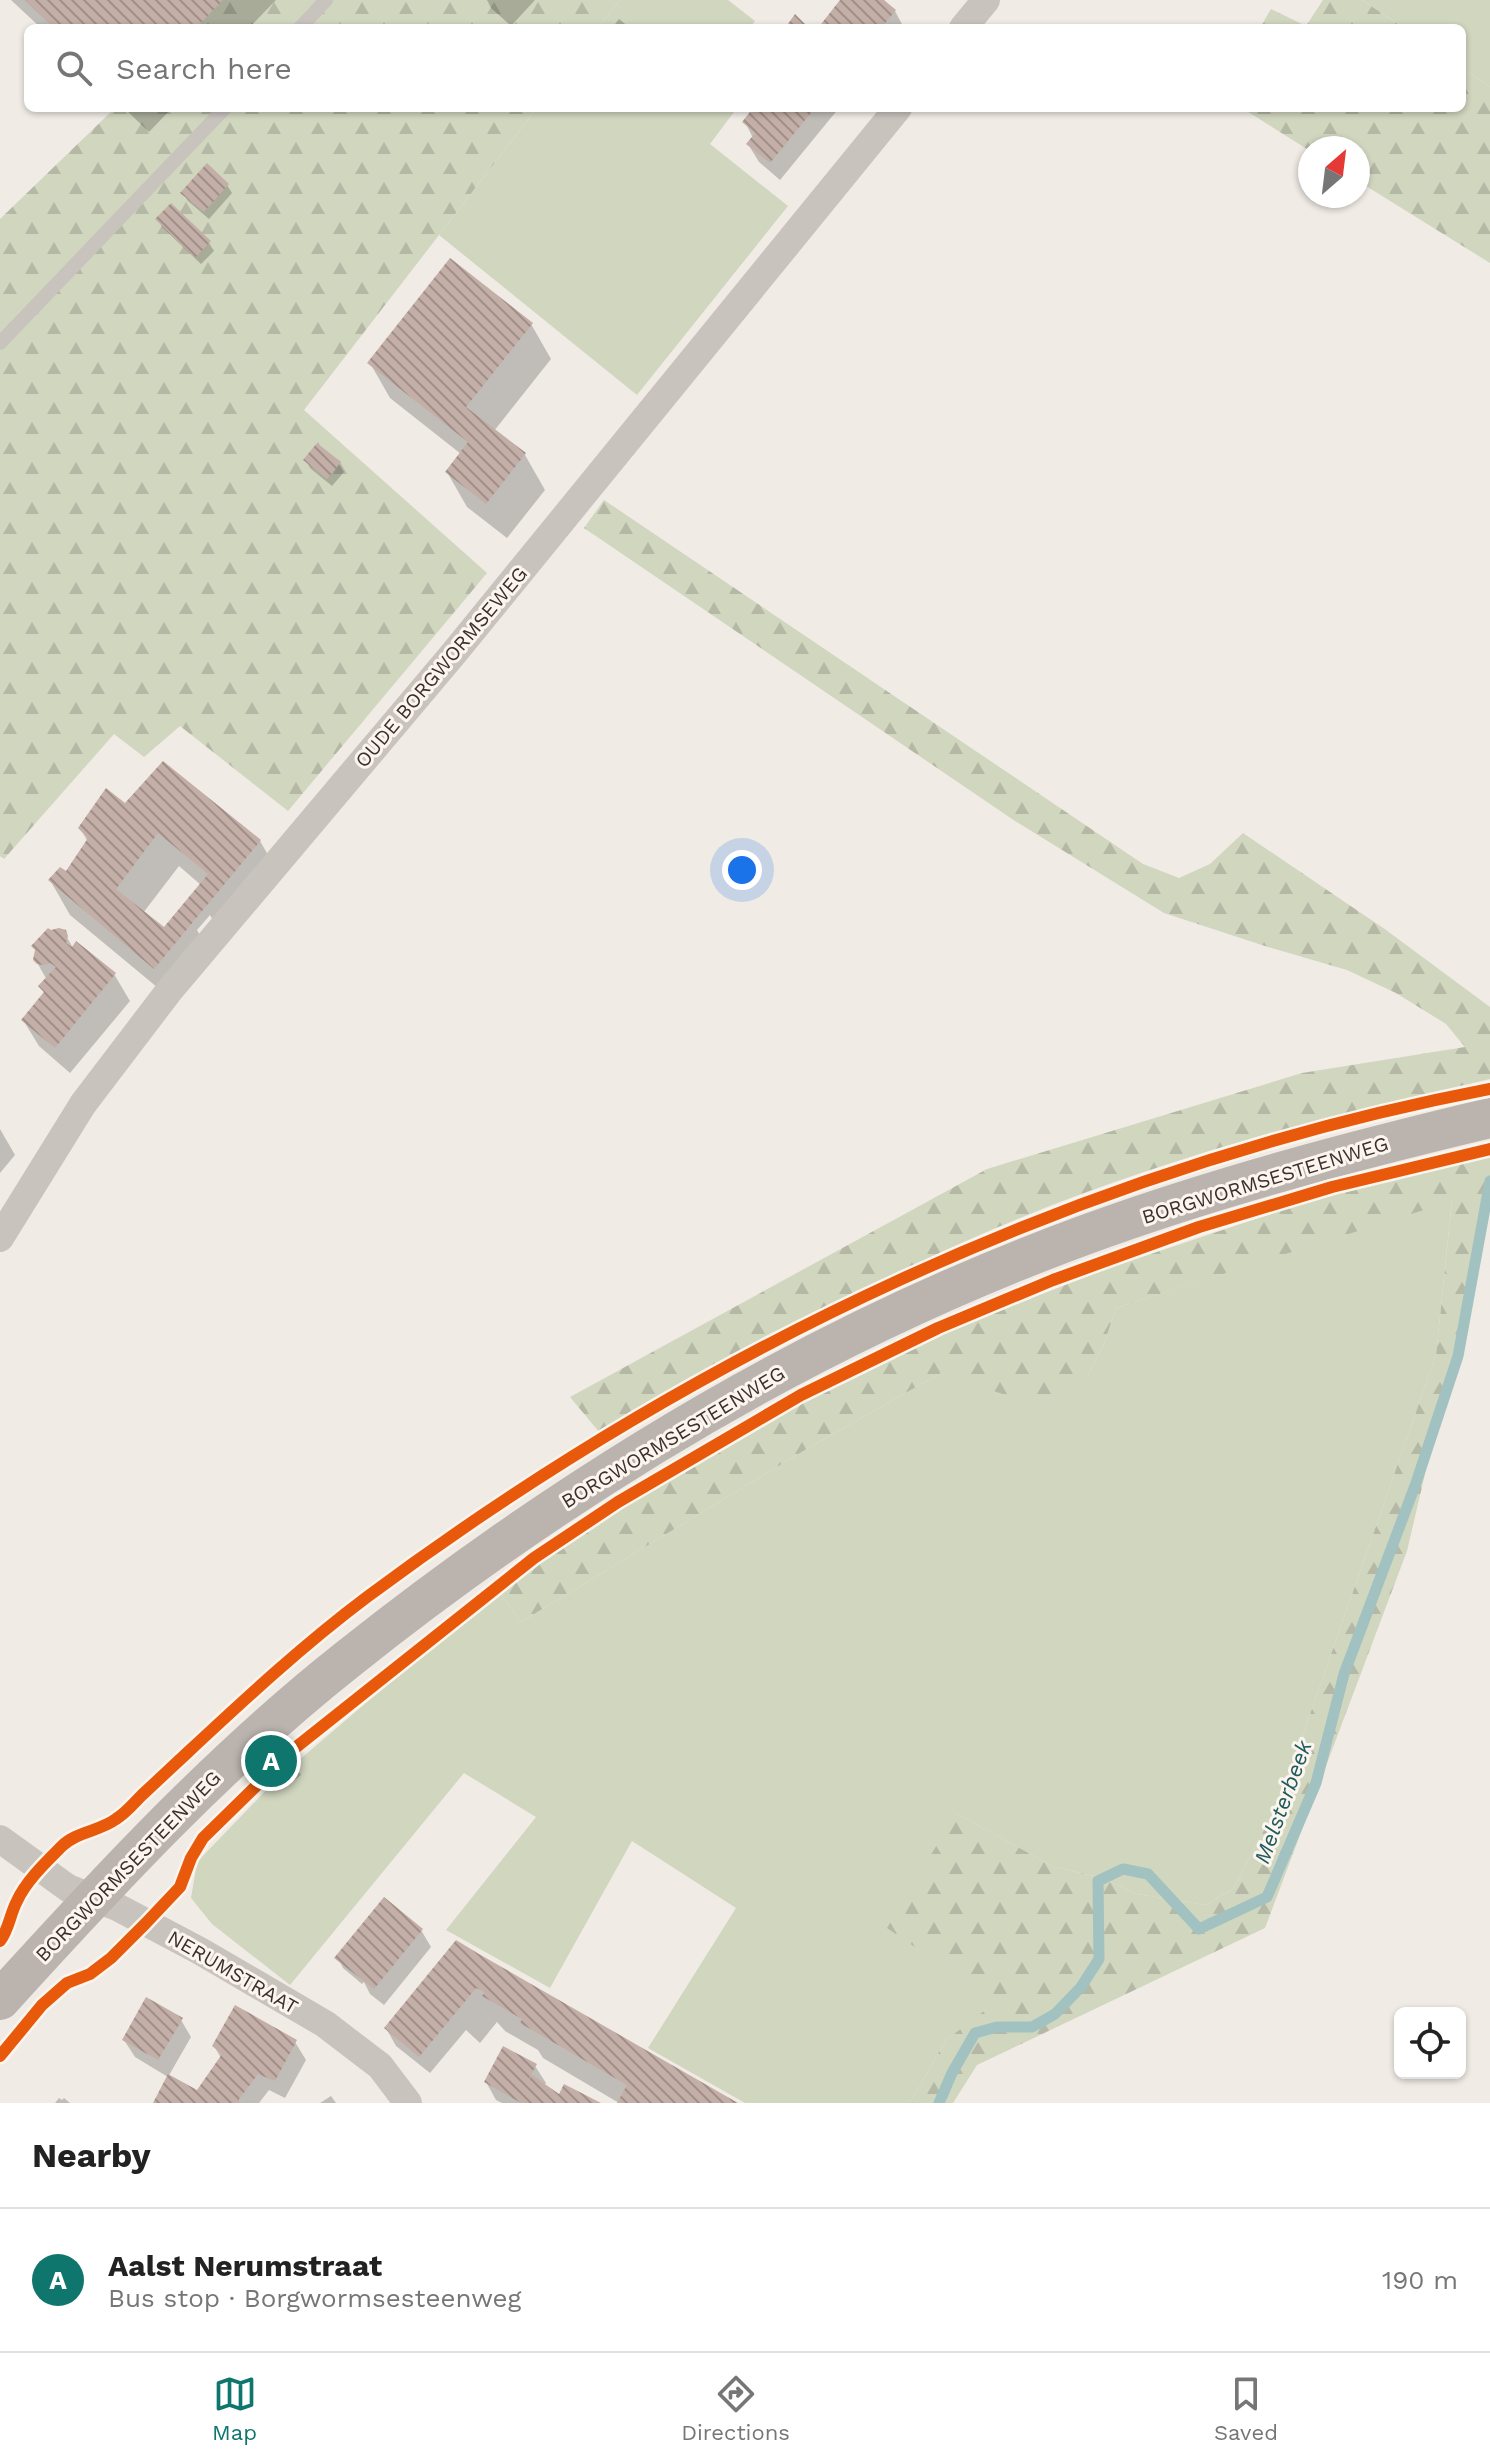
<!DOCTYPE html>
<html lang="en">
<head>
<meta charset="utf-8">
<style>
	:root { --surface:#fff; --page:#f6f6f6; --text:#222; --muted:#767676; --line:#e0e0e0; --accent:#0f766e }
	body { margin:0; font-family:"Work Sans",sans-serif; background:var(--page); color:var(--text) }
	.controls { position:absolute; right:24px; bottom:24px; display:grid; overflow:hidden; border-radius:12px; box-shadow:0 2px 6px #0004 }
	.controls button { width:72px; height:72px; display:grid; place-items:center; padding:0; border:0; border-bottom:2px solid var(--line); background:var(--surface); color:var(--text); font:40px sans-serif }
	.compass { position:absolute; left:1298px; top:136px; width:72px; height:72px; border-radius:50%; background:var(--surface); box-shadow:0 2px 6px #0004; rotate:28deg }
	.you { position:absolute; left:742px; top:870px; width:28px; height:28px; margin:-20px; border:6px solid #fff; border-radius:50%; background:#1a73e8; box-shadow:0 0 0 12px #1a73e833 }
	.badge { display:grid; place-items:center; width:52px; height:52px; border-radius:50%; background:var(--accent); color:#fff; font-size:26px; font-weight:700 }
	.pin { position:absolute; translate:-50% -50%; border:4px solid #fff; box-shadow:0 2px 8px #0006 }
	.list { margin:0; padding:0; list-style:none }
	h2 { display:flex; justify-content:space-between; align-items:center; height:104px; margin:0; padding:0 32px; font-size:34px }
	h2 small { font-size:26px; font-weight:400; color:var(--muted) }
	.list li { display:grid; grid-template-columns:52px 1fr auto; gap:24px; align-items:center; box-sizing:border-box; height:144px; padding:0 32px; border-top:2px solid var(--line) }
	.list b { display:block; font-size:30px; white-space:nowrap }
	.list p { margin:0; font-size:26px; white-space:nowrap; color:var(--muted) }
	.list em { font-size:26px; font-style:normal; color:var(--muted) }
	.icon { flex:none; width:44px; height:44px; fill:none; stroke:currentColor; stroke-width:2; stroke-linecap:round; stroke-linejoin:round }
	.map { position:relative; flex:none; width:1490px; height:2103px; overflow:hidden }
	.search { position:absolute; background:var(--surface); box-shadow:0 2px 6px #0004; left:24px; right:24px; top:24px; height:88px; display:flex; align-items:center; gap:20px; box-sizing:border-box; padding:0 28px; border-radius:12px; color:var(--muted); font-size:30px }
	.sheet { height:248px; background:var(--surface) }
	nav { display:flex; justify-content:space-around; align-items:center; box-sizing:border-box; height:112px; border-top:2px solid var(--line); background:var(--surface); font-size:22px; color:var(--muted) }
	nav a { display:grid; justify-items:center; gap:4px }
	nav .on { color:var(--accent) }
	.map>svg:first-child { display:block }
	.grass { fill:#d1d6bf }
	.forest { fill:url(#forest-firs) }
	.shadow { fill:#0003; fill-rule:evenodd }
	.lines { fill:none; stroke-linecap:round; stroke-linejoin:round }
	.stream { stroke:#a1c2c1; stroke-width:11 }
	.building { fill:url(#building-back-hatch); fill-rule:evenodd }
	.lane { stroke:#c9c3be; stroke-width:14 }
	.street { stroke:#c9c3be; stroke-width:28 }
	.secondary { stroke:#bab3ae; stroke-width:40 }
	.cycleway-casing { stroke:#fbf5ee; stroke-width:17 }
	.cycleway { stroke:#e8590c; stroke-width:12 }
	.labels { text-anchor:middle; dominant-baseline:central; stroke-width:6; stroke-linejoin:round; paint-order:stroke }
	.street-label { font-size:20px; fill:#3b302b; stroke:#fbf5ee }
	.water-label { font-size:22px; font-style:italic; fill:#1f5a5e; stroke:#fbf5ee }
</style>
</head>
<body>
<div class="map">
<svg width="1490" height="2103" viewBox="0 0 1490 2103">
	<defs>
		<pattern id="forest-firs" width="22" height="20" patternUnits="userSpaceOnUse" patternTransform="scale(2)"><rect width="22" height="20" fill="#d1d6bf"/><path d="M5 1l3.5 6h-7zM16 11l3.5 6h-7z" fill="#b4b8a4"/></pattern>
		<pattern id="building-back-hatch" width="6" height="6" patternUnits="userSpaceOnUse" patternTransform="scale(2)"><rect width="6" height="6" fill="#c3afa7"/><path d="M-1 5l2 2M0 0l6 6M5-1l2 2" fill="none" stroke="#a08f88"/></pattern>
	</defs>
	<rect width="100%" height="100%" fill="#f0ebe5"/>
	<path class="grass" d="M620,0H728L755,21L750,28H598Z
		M1362,0H1490V87L1462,68V28H1404Z
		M537,108H737L710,144L788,206L637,395L439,235Z
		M1452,1200L1436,1355L1281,1797L1234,1888L1206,1905L1137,1894L1103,1878L1054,1867L956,1813L997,2002L946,2040L910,2103H745L648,2048L736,1908L632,1841L550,1988L446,1930L536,1817L464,1773L290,1985L212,1924L191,1898L197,1862L278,1778L282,1781L300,1765L298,1761L498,1590L521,1622L810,1447L941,1373L1087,1377L1104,1344L1116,1308Z"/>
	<path class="forest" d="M222,0H620L598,28H194Z
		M1323,0H1362L1404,28H1260L1271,9L1306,26Z
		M1462,68L1490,87V263L1358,181V148H1310V151L1242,108H1462Z
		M115,108H537L304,410L487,573L288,811L180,726L144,757L114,734L4,859L0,856V219Z
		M604,500L1143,864L1179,878L1210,864L1243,833L1386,930L1490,1007V1079C1331,1115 1171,1156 1020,1218C874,1278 737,1357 600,1433L570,1397L987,1169L1302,1073L1465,1047L1446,1024L1396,993L1347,970L1268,947L1164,913L1015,821L584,528Z
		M1490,1154V1196L1407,1551L1265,1928L977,2065L953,2103H910L946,2040L996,2002L887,1928L956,1813L1054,1867L1103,1878L1137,1894L1206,1905L1234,1888L1281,1797L1436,1355L1452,1201L1116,1308L1104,1344L1087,1377L1064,1401L1035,1405L941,1373L810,1447L521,1622L498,1590L641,1494L782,1413L935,1336L1109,1268L1354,1186Z"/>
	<path class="shadow" d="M11,0H276L249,28H41Z
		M487,0H535L511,26L491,8Z
		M843,0H881L895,11L904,28H820Z
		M619,19L630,28H612Z
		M124,108H172L149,132Z
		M756,108H839L780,180L759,162L748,144L753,138L745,122Z
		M227,185L232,193L209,219L188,201L183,193Z
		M158,219L209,243L214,251L201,264L162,227Z
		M531,324L551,359L494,431L525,455L545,490L507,538L467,507L447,472L461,454L390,398L370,363Z
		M306,460L339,464L344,472L332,486L310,468Z
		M163,763L260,841L280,876L216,926L210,915L197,930L212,957L175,1002L70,915L50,880L67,874L88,842L80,828L126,806ZM179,866L201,885L164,930L143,913Z
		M64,932L73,948L114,974L130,1001L70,1073L39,1046L23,1020L45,994L40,987L47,980L35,959Z
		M0,1129L15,1155L0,1173Z
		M293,1763L301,1775L288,1785L281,1774Z
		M421,1930L431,1947L384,2005L370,1994L364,1982L362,1984L343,1968L339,1960Z
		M456,1943L734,2103H619L543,2058L538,2050L505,2031L497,2022L480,2043L466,2030L430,2073L396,2046L386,2028Z
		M181,2020L191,2037L168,2077L135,2057L124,2040Z
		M295,2042L306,2060L285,2098L269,2090L259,2103H156L198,2092L221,2058L214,2046Z
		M535,2066L546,2083L544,2086L560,2097L596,2103H502L496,2100L486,2082Z
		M331,2096L336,2103H320Z
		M59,2098L62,2100L64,2098L70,2103H55Z"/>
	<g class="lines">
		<path class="stream" d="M939,2103L952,2073L975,2033L997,2027H1032L1055,2014L1081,1987L1099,1959L1098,1881L1123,1869L1148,1874L1199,1929L1267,1897L1316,1783L1344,1674L1416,1483L1458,1356L1490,1181"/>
	</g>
	<path class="building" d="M25,0H223L196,28H54Z
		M840,0H884L896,10L881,28H818Z
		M795,14L809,28H785Z
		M753,108H815L770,163L746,144L755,133L742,122Z
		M207,163L229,184L204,212L180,193Z
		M171,203L211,241L195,258L155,219Z
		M450,258L533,323L466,407L526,453L486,504L445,472L468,442L367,363Z
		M317,443L341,462L327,479L303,460Z
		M163,761L261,840L154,969L48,880L60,867L66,871L88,838L78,828L106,788L125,803ZM158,833L208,874L164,927L116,889Z
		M48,928L51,930L59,928L66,930L68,936L66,943L72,947L76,941L116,973L55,1048L21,1020L44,992L38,986L56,967L50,963L43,965L37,964L33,960L35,950L31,946Z
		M384,1897L423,1929L374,1989L334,1958Z
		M456,1940L479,1954L738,2103H617L627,2085L520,2023L522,2019L482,1996L485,1992L476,1988L419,2057L384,2028Z
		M146,1997L183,2018L158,2060L122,2040Z
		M235,2005L297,2040L275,2081L258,2074L239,2099V2103H153L168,2074L197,2090L222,2054L212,2046Z
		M503,2046L537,2064L527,2082L532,2075L559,2094L564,2084L601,2103H521L484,2082Z"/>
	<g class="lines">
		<path class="lane" d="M300,28L326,0
			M0,343L225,108"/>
		<path class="street" d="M963,28L986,0
			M0,1238L83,1104L169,991L454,653L898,108
			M0,1839L68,1888L117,1907L200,1951L325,2024L380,2066L408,2103"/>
		<path class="secondary" d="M0,2000C109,1880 220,1760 348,1659C569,1483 816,1334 1082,1236C1215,1187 1352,1151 1490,1118"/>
		<g class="cycleway-casing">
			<path id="cycleway" d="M0,1941C9,1929 10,1914 17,1901C26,1881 46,1862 62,1846C76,1832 100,1831 116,1819C126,1813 134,1803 142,1795C157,1781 172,1767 187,1753C245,1699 303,1645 367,1597C699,1350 1083,1167 1490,1089
				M0,2056L42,2005L67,1983L90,1974L111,1958L146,1923L180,1887L191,1858L203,1838L295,1748L534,1558L618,1502L801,1395L938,1328L1053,1280L1199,1227L1332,1187L1490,1149"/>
		</g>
		<use href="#cycleway" class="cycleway"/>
	</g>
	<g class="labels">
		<g class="street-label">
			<text transform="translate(441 667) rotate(-50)">OUDE BORGWORMSEWEG</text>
			<text transform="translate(1265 1180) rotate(-17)">BORGWORMSESTEENWEG</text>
			<text transform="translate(673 1437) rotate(-31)">BORGWORMSESTEENWEG</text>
			<text transform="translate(128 1866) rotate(-46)">BORGWORMSESTEENWEG</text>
			<text transform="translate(233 1972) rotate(30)">NERUMSTRAAT</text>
		</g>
		<g class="water-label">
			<text transform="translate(1283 1802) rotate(-70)">Melsterbeek</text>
		</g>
	</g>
</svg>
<div class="controls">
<button><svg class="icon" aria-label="locate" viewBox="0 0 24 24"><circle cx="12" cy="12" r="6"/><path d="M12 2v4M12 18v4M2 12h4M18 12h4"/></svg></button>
</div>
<svg class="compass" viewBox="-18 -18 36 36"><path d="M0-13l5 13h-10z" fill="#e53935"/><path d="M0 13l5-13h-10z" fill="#767676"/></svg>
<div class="you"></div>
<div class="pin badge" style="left:271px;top:1761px">A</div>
<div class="search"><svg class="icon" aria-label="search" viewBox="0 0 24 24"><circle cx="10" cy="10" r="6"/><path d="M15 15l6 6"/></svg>Search here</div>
</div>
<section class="sheet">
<h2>Nearby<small></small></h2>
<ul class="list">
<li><span class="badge">A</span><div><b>Aalst Nerumstraat</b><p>Bus stop · Borgwormsesteenweg</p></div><em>190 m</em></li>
</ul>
</section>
<nav>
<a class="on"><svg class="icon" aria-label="map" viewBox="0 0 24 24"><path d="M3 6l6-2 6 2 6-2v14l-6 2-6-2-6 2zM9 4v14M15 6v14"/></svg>Map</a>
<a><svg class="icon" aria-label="directions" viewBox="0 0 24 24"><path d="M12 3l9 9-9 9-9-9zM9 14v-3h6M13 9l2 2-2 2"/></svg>Directions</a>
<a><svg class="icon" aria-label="saved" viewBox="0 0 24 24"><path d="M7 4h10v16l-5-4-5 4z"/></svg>Saved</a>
</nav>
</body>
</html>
